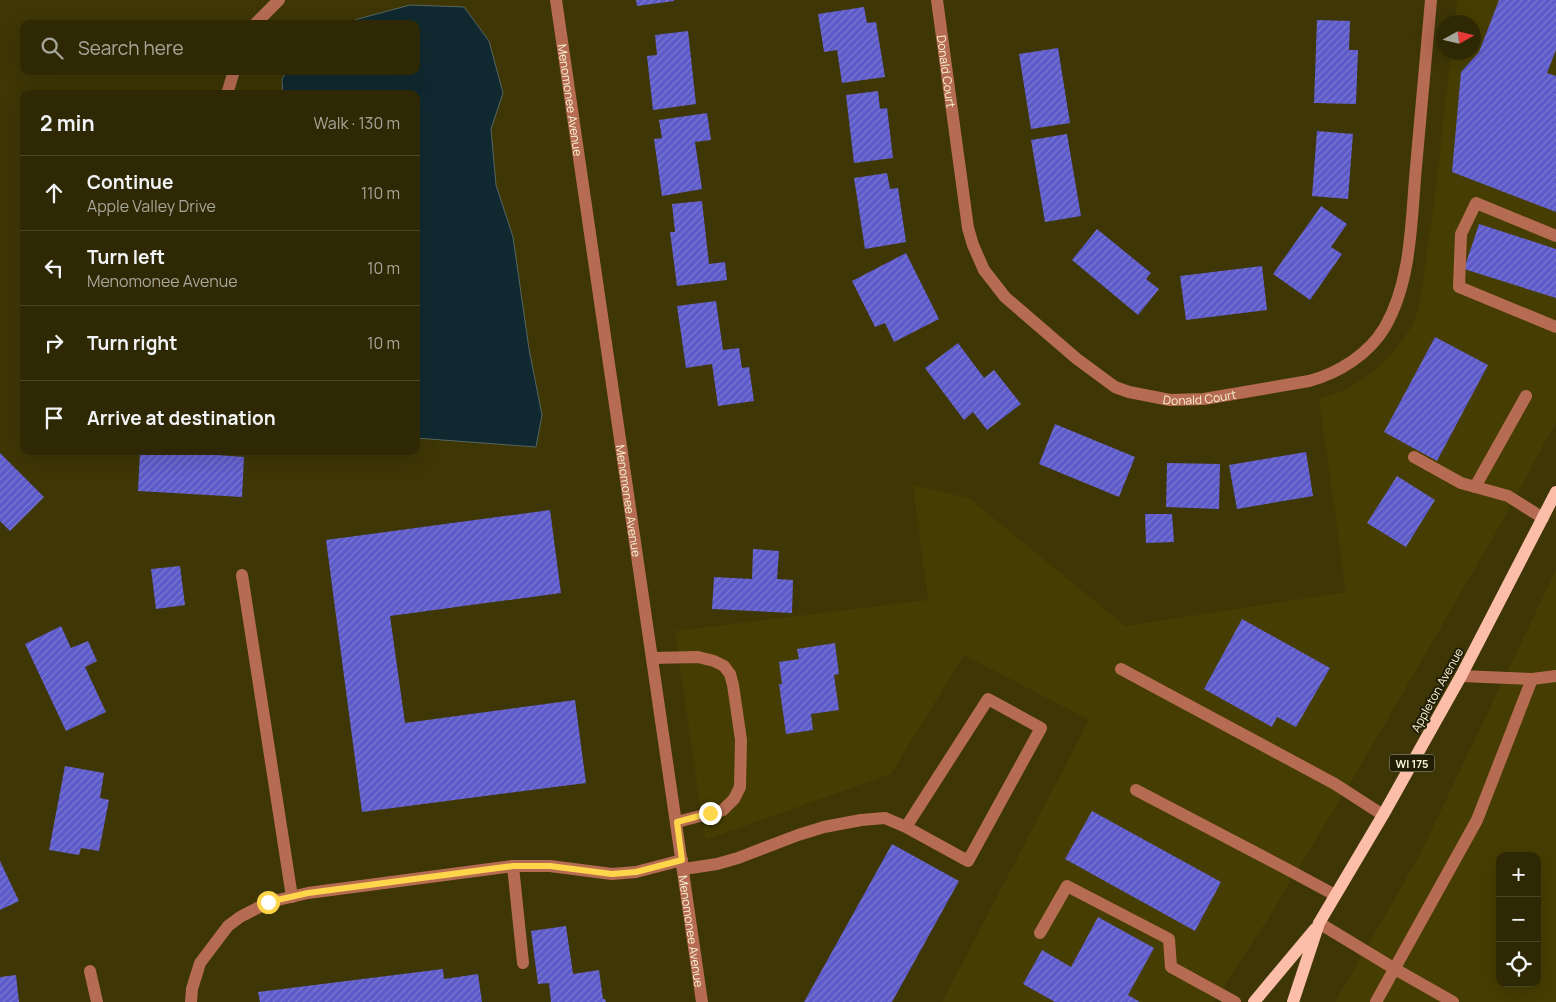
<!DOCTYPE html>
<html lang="en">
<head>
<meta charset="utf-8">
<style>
	:root { --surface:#2e2804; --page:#36300e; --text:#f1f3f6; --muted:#a7a69a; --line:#494426 }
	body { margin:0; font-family:Manrope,sans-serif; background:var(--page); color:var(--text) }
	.controls { position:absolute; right:15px; bottom:15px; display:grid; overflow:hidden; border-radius:10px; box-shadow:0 5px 20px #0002 }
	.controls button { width:45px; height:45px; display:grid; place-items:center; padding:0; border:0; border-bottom:1px solid var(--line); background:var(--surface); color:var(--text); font:25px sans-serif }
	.compass { position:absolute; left:1436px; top:15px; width:45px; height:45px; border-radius:50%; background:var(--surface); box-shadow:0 5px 20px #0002; rotate:82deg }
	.stop { position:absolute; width:15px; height:15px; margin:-11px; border:4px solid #ffd54a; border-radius:50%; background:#fff }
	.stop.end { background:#ffd54a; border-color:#fff; box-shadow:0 1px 5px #0008 }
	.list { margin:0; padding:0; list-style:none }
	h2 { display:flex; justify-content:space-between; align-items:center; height:65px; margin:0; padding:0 20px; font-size:21px }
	h2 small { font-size:16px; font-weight:400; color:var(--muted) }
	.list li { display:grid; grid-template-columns:32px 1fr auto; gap:15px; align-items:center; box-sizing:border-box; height:75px; padding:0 20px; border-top:1px solid var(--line) }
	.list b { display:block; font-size:19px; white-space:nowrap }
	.list p { margin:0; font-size:16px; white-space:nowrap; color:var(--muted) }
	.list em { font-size:16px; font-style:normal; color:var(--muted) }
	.icon { flex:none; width:28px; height:28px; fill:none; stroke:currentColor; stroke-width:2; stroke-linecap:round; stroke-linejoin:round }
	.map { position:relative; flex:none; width:1556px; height:1002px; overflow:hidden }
	.search { position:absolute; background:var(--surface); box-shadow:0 5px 20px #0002; left:20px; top:20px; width:400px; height:55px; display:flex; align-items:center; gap:12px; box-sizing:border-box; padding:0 18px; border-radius:10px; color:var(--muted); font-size:19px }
	.panel { position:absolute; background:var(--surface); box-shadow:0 5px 20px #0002; left:20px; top:90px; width:400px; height:365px; border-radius:10px }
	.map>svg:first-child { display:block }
	.built { fill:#453d01; fill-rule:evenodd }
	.water { fill:#102930; stroke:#556661 }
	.building { fill:url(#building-hatch) }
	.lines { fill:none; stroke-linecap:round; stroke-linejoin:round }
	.minor { stroke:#b66c52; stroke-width:12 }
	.major { stroke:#fcbea9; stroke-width:12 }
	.route { stroke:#ffd54a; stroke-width:6 }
	.labels { text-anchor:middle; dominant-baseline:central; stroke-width:4; stroke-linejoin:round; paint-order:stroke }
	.shield { fill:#221e05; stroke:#b7b396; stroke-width:1 }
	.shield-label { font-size:11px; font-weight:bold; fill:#f7f3d4 }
	.street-label { font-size:12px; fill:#f7f3d4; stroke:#221e05 }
</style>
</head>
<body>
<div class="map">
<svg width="1556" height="1002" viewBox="0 0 1556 1002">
	<defs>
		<pattern id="building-hatch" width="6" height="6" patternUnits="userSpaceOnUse" patternTransform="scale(1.25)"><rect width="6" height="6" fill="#5d5ac9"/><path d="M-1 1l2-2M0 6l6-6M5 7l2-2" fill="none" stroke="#7d7ad1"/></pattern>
	</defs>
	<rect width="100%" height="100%" fill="#3e3605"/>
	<path class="built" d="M1457,0H1556V422L1499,527L1357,772L1269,917L1214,1002H942L1089,720L964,655L891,774L705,840L675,631L928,600L913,485L969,498L1125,626L1346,592L1319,399L1345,390L1374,371L1396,349L1412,326L1419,308L1437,180L1451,53L1474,52V22H1454Z
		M1556,570V1002H1335L1418,858ZM1500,856H1537V983H1500Z"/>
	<path class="water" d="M410,5L464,7L489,41L503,93L491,129L496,185L513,237L529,349L542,415L536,447L416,438V94H283L282,80L286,71H416V24H346L358,19Z"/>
	<path class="building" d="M636,0H674V1L637,6Z
		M1499,0H1556V50L1547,73L1556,76V212L1452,172L1461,72L1479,52Z
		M864,7L867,23L876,22L885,77L842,83L837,50L824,52L818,14Z
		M1317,20L1350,21L1349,50H1358L1356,104L1314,103Z
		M688,31L696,104L653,110L647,56L657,55L655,35Z
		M1058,48L1070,123L1031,129L1019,54Z
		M878,91L880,109L887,108L893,158L854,163L846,95Z
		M707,113L711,140L695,142L702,189L662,196L654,139L662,138L659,120Z
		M1317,131L1353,134L1348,199L1312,196Z
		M1067,134L1081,216L1045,222L1031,140Z
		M887,173L890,189L898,188L906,242L865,249L854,178Z
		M702,201L709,264L725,262L727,280L677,286L670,232H675L672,204Z
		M1321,206L1347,224L1331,247L1342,254L1310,300L1273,274Z
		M1479,224L1556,249V298L1464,269Z
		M1097,229L1151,273L1146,279L1159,289L1138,315L1072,260Z
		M906,253L939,319L894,342L885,323L875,327L852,281Z
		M1262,266L1267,310L1186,320L1180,276Z
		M716,301L723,350L739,348L742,368L749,367L754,401L718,406L712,364L686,368L677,306Z
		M1435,337L1488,365L1437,461L1384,432Z
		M958,343L984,378L994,370L1021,404L987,430L973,412L964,420L925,368Z
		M1055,424L1135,457L1119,497L1039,464Z
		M140,451H162L244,457L242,497L138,491Z
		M1306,452L1313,496L1237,509L1229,465Z
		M0,453L44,497L10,531L0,521Z
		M1167,463L1220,464L1219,509L1166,507Z
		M1397,476L1435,500L1406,547L1367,523Z
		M550,510L561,593L390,616L405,723L575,700L586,783L362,812L326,540Z
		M1145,514H1172L1174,542L1146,543Z
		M753,549L779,551L777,579L793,580L792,613L712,609L714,577L752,579Z
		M180,566L185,605L156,609L151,569Z
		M1242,619L1330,668L1296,727L1277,717L1272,727L1204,689Z
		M61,626L71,648L88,641L97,661L85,667L106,712L66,731L25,644Z
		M835,643L839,674L834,675L839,710L811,714L813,730L786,734L779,684H782L779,662L799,659L797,649Z
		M65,766L104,773L100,798L109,800L99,851L81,848L79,855L49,850Z
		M1092,811L1221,882L1195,931L1065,859Z
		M892,844L959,881L892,1002H804Z
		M0,861L19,901L0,910Z
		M1098,917L1154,948L1128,995L1140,1002H1055L1023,984L1042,950L1071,967Z
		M566,926L573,974L599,970L603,999H605L606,1002H551L549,983L538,984L531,931Z
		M443,969L444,979L478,974L482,1002H260L258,992Z
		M16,975L19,1002H0V977Z"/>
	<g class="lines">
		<g class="minor">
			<path id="s1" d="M556,0L702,1002"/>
			<path id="s2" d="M937,0L968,228L973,245L984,270L1005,297L1077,359L1115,387L1129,392L1170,400L1204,399L1309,381C1339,373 1369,354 1385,327C1412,280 1411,220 1416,167C1421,111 1426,56 1431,0"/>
			<path d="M255,24L279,0"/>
			<path d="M227,94L234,71"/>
			<path d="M1556,236L1476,203L1461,234L1459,287L1556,327"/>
			<path d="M1414,457L1461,483L1508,496L1543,518"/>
			<path d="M1475,487L1526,396"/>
			<path d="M242,575L292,897"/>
			<path d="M653,658L698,657L714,661L724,666L730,674L733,685L741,740L740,787L734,799L723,810L677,822"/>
			<path d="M1121,669L1335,784L1383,815"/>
			<path d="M1461,676L1532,679L1556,676"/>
			<path d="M1136,790L1283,867L1335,895"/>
			<path d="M513,866L523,963"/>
			<path d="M684,869L717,864L738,858L798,835L824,827L861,820L885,818L906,827L968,861L1041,728L988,699L906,827"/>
			<path d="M1319,923L1395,969L1453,1002"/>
			<path d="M1040,933L1067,886L1169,939L1171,967L1235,1002"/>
			<path d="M90,971L97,1002"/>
			<path d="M191,1002L192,989L200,963L228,926L240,917L269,902L308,893L513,866H550L612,874L636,872L682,860"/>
			<path d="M1376,1002L1477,820L1532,679"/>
		</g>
		<path class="major" d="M1254,1002L1315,929
			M1293,1002L1319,923L1383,815L1461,676L1556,492"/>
	</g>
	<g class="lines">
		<path class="route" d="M268,902L308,893L513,866H550L612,874L636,872L682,860L677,822L710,813"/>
	</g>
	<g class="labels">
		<rect class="shield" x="1389.5" y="754.5" width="45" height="17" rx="4"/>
		<g class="shield-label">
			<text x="1412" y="763">WI 175</text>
		</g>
		<g class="street-label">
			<text stroke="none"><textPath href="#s2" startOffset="72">Donald Court</textPath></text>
			<text stroke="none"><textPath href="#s1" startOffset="101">Menomonee Avenue</textPath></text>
			<text stroke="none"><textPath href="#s2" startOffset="538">Donald Court</textPath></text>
			<text stroke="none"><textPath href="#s1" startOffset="506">Menomonee Avenue</textPath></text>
			<text transform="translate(1437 690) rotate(-61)">Appleton Avenue</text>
			<text stroke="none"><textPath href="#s1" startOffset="941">Menomonee Avenue</textPath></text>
		</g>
	</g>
</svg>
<div class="controls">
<button>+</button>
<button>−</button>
<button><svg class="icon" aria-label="locate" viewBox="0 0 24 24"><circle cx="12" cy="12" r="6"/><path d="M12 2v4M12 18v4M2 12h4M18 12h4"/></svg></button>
</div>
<svg class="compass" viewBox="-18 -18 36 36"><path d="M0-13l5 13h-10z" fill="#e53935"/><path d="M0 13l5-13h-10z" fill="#a7a69a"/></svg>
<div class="stop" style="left:268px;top:902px"></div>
<div class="stop end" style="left:710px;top:813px"></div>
<div class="search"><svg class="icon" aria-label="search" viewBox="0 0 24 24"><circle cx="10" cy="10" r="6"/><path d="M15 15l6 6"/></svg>Search here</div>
<section class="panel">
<h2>2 min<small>Walk · 130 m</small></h2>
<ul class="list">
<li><svg class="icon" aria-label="ahead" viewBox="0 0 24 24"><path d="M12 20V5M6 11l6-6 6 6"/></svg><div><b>Continue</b><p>Apple Valley Drive</p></div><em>110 m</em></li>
<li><svg class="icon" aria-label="left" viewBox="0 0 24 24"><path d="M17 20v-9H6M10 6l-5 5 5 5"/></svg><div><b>Turn left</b><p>Menomonee Avenue</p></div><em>10 m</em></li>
<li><svg class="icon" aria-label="right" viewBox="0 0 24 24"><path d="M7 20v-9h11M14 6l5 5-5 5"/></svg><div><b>Turn right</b></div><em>10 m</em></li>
<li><svg class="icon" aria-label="arrive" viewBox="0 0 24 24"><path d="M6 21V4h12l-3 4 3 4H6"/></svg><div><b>Arrive at destination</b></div></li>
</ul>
</section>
</div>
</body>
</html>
